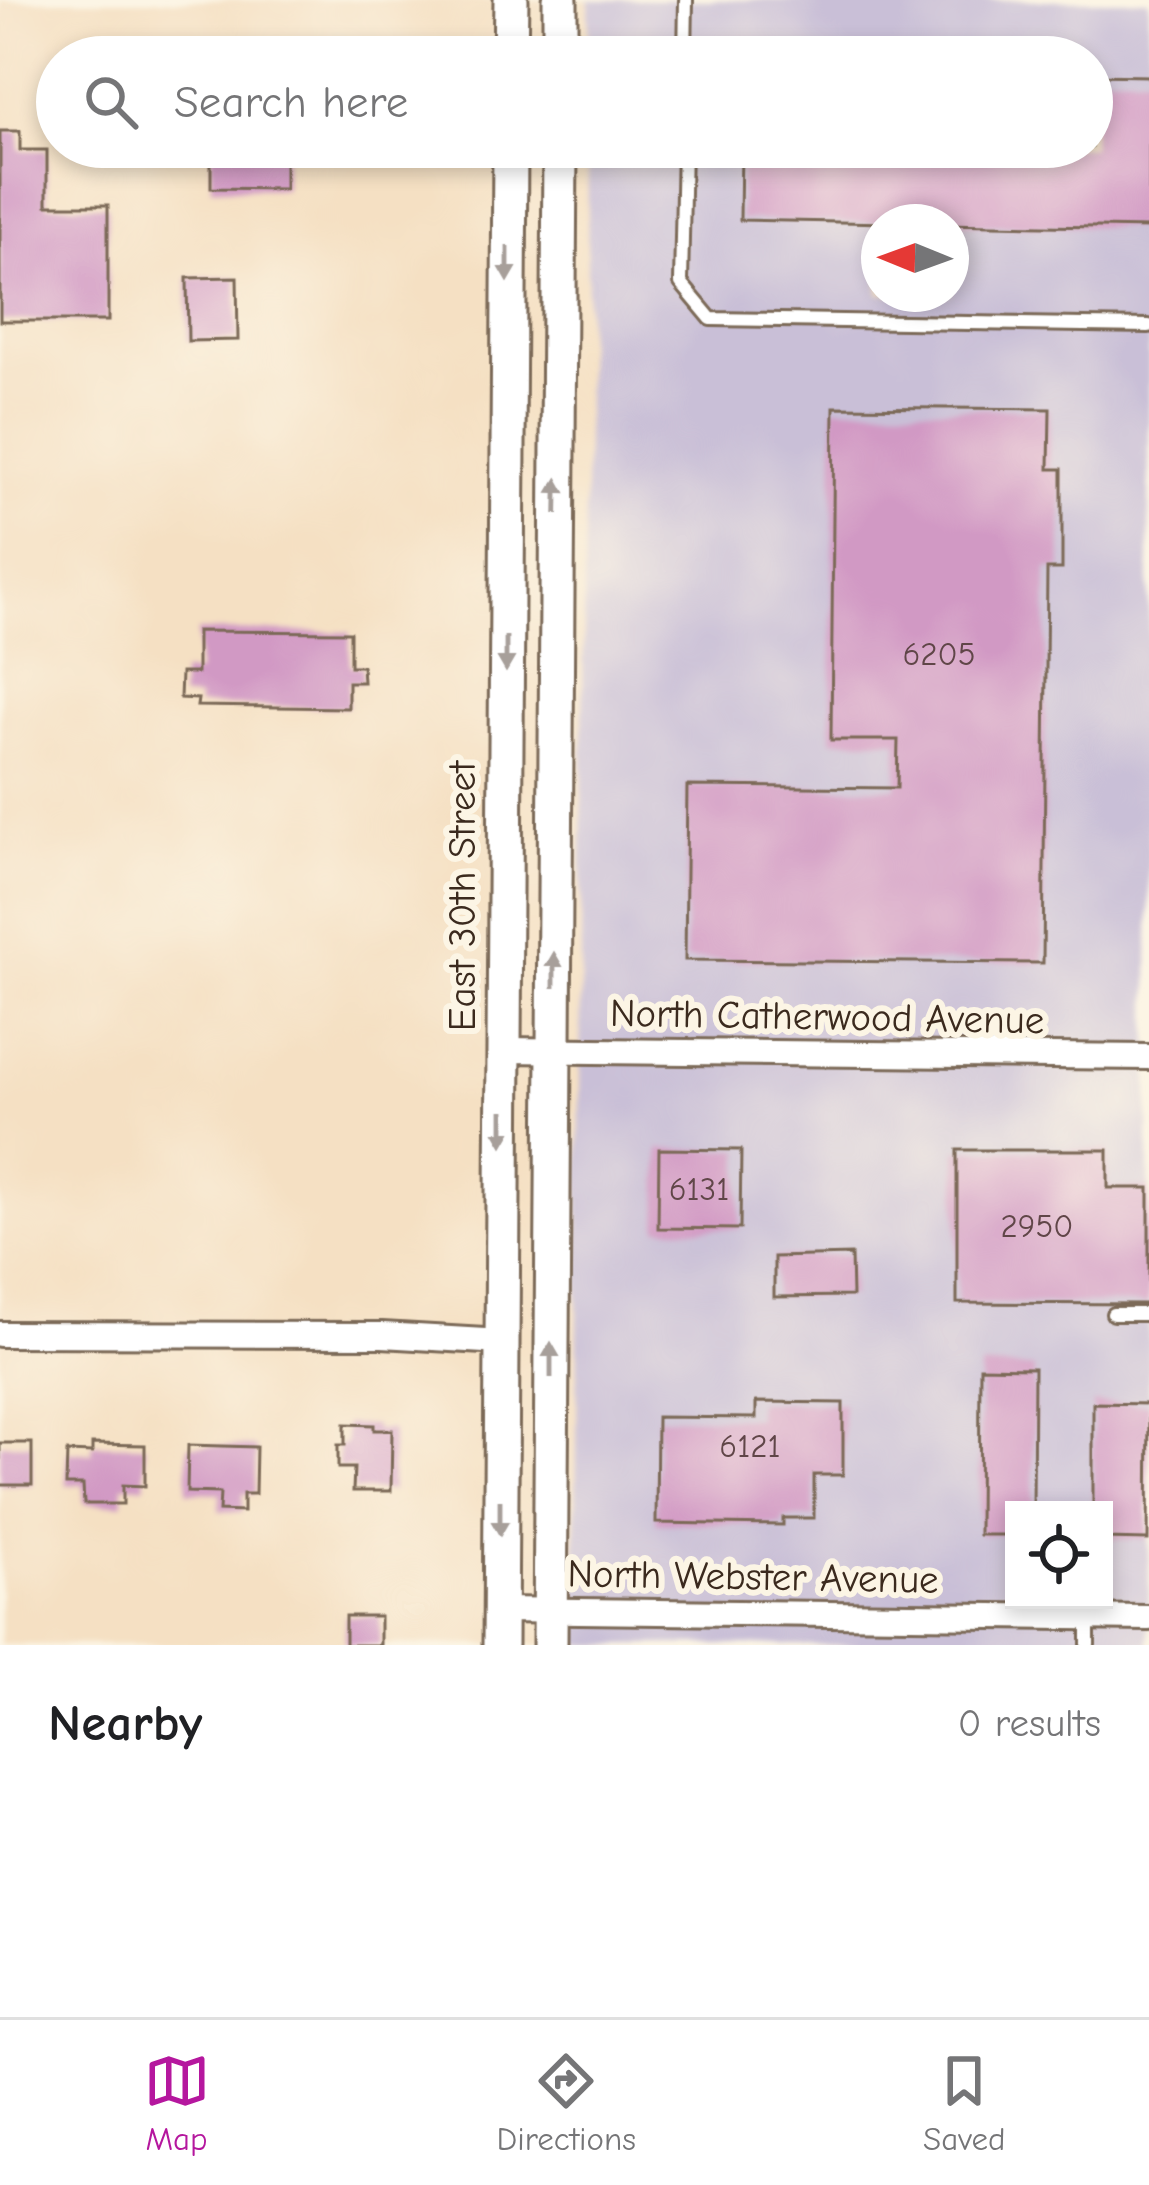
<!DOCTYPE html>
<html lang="en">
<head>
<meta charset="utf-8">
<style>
	:root { --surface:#fff; --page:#f6f6f6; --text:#202124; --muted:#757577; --line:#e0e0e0; --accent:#b5179e }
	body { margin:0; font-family:"Comic Neue",sans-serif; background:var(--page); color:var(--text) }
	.controls { position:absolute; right:36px; bottom:36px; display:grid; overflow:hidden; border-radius:0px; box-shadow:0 6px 18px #0003 }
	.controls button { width:108px; height:108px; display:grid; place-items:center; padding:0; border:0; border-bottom:3px solid var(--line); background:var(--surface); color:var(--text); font:60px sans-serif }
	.compass { position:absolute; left:861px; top:204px; width:108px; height:108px; border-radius:50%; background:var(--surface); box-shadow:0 6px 18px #0003; rotate:271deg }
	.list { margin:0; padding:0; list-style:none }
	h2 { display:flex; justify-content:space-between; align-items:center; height:156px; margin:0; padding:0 48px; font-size:51px }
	h2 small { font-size:39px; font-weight:400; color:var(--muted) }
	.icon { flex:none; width:66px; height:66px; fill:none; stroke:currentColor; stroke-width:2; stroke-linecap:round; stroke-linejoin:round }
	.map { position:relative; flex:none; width:1149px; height:1645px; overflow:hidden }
	.search { position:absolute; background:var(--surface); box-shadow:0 6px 18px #0003; left:36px; right:36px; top:36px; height:132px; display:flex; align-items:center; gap:30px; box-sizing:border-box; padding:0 42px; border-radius:66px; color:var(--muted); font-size:45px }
	.sheet { height:372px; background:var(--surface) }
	nav { display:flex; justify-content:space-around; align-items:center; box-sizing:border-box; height:168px; border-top:3px solid var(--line); background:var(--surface); font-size:33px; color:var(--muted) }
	nav a { display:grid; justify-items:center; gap:6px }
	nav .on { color:var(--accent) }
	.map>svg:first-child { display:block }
	.industrial { fill:#c9bfd7; fill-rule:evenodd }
	.building { fill:#d199c4 }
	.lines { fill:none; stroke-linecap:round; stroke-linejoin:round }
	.lane-casing { stroke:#7c6a58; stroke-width:18 }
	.street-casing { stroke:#7c6a58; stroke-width:30 }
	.secondary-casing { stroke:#7c6a58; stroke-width:39 }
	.lane { stroke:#fff; stroke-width:12 }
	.street { stroke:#fff; stroke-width:24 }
	.secondary { stroke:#fff; stroke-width:33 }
	.oneway { fill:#a79f9a }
	.labels { text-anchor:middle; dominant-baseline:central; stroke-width:12; stroke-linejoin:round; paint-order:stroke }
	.number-label { font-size:33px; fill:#604648 }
	.street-label { font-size:39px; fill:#3b2a1e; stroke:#fcf5e5 }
</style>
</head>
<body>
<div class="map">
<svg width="1149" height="1645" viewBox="0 0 1149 1645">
	<rect width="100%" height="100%" fill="#fcf5e5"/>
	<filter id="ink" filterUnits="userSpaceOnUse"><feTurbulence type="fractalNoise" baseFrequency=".00833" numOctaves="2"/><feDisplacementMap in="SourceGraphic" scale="24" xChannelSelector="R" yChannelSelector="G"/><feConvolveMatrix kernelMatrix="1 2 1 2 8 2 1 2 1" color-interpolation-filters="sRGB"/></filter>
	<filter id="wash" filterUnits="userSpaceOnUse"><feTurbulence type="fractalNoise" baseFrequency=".004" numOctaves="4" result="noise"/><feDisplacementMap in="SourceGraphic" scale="48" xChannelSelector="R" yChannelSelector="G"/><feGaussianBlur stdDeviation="2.7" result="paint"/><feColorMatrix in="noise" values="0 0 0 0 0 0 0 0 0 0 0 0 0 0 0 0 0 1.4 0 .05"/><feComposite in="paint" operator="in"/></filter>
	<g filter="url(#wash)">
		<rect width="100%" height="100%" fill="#f5e0c3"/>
		<path class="industrial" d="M589,0H1149V1645H575L588,147H1092V57H589ZM879,222H951V294H879ZM1014,1510H1104V1600H1014Z"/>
		<g id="blocks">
			<path class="building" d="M1092,75L1149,76V228L740,220L741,147H1092Z
				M0,131H20V150H47V205H108V321H0Z
				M211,147H351V155L285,154V189L211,188Z
				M237,277L238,340L188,341L187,278Z
				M834,407L1050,409L1049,469H1062V569H1047L1043,963L685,960L687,786L897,788L898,740H831Z
				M197,631L350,632V666H362L363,682H348V708L197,706L198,699L180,698L181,673H197Z
				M659,1149L741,1150L740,1229L658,1228Z
				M957,1150H1108V1188H1149V1304L957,1303Z
				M851,1255L852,1296L774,1297V1257Z
				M980,1367L1034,1368L1033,1510H1014V1535H979Z
				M756,1402L843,1403V1475H814V1518H783V1525L656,1523L657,1417L756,1418Z
				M1093,1403L1149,1404L1148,1540L1104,1539V1510H1093Z
				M345,1424L374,1425V1430H392L391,1491H353L354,1468H338V1445H345Z
				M0,1443H32V1485H0Z
				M92,1444L145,1445V1486L123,1485V1504H84L83,1485H66L67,1452L92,1453Z
				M188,1445L256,1447L255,1494H243V1512L219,1511L220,1493L187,1492Z
				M345,1616H380V1645H345Z"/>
		</g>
	</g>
	<g filter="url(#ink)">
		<use href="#blocks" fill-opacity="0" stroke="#7c6a58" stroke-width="3"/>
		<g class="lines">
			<g class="lane-casing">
				<path id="lane" d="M685,57L686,0
					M684,147L681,283L711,319L1149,326
					M1113,1314H1149
					M1088,1618V1645"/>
			</g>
			<g class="street-casing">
				<path id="street" d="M503,1050L1149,1057
					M0,1334L382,1335L502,1342
					M500,1610L1149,1618"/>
			</g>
			<g class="secondary-casing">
				<path id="secondary" d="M510,57L511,0
					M560,57V0
					M500,1645L510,147
					M550,1645L560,147"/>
			</g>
			<use href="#lane" class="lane"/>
			<use href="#street" class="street"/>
			<use href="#secondary" class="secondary"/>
		</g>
		<defs><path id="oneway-solid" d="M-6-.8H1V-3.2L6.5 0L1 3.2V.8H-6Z" transform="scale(3)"/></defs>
		<g class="oneway">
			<use href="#oneway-solid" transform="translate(508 264) rotate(90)"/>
			<use href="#oneway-solid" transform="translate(557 496) rotate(-89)"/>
			<use href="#oneway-solid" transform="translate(506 654) rotate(90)"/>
			<use href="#oneway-solid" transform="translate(554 970) rotate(-90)"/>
			<use href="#oneway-solid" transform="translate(503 1128) rotate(90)"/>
			<use href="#oneway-solid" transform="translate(551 1360) rotate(-90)"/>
			<use href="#oneway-solid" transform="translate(500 1518) rotate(90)"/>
		</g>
	</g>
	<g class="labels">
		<g class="number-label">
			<text x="939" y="654">6205</text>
			<text x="699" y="1189">6131</text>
			<text x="1037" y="1226">2950</text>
			<text x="750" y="1446">6121</text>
		</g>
		<g class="street-label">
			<text transform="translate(462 896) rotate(-90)">East 30th Street</text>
			<text transform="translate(827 1017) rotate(1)">North Catherwood Avenue</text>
			<text transform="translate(753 1577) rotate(1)">North Webster Avenue</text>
		</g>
	</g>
</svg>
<div class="controls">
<button><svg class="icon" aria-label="locate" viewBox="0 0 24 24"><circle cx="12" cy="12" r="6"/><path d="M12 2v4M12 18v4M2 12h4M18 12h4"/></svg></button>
</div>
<svg class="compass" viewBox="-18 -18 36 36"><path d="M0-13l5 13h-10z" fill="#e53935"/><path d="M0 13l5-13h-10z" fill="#757577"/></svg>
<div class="search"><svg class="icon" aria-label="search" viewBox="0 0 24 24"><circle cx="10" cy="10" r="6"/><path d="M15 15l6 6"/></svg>Search here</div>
</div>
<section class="sheet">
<h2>Nearby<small>0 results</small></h2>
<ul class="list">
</ul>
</section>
<nav>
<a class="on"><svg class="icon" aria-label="map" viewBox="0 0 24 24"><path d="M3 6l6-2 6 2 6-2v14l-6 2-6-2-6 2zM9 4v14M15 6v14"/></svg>Map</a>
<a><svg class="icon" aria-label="directions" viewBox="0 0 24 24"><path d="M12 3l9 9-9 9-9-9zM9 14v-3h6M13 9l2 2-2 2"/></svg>Directions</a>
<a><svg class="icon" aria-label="saved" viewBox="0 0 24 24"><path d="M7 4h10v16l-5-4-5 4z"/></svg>Saved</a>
</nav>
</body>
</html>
